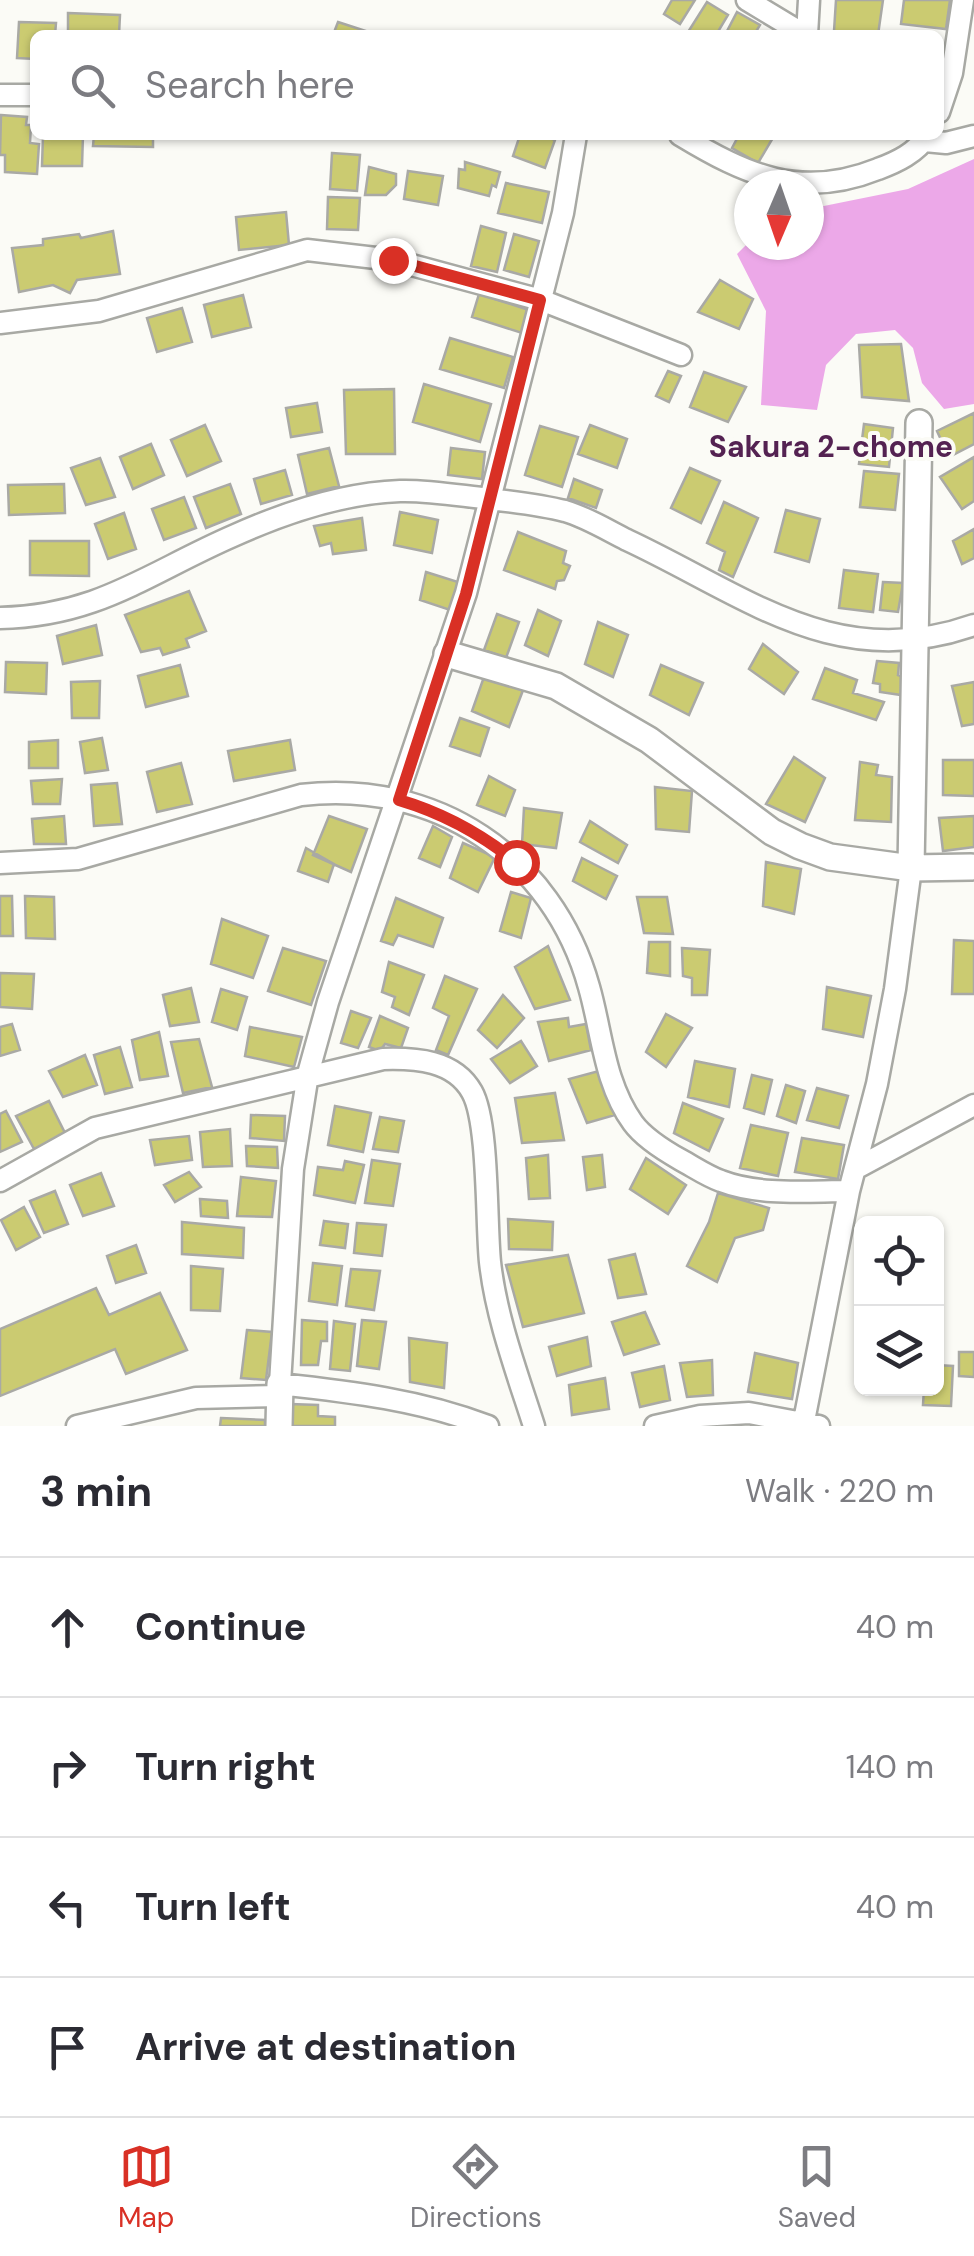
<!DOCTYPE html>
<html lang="en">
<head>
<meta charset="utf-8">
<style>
	:root { --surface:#fff; --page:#f7f7f7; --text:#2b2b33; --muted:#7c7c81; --line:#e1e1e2; --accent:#d93025 }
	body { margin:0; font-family:"DM Sans",sans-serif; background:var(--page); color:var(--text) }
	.controls { position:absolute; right:30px; bottom:30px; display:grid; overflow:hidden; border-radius:15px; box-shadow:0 2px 8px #0004 }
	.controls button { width:90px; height:90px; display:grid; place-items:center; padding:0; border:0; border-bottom:2px solid var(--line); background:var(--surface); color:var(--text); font:50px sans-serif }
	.compass { position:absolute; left:734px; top:170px; width:90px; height:90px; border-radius:50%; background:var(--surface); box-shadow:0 2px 8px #0004; rotate:182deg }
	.stop { position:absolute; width:30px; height:30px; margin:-22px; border:8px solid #d93025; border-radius:50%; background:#fff }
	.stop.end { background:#d93025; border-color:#fff; box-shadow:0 2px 10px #0008 }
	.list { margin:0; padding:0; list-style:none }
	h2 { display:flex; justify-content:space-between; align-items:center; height:130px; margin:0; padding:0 40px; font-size:42px }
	h2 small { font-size:32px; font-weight:400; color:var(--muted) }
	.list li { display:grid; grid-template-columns:65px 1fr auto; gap:30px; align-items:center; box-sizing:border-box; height:140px; padding:0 40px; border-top:2px solid var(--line) }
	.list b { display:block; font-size:38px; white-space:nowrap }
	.list em { font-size:32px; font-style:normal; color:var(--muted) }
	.icon { flex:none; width:55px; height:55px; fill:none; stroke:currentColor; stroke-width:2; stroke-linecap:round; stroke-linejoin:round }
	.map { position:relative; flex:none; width:974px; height:1426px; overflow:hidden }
	.search { position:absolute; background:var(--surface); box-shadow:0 2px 8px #0004; left:30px; right:30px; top:30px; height:110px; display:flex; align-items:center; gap:25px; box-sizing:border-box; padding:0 35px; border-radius:15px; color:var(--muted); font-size:38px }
	.sheet { height:690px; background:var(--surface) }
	nav { display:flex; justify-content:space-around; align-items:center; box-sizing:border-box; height:140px; border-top:2px solid var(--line); background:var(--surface); font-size:28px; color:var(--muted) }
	nav a { display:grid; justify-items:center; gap:5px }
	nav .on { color:var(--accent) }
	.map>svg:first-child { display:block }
	.forest { fill:#eca8e8 }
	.building { fill:#cbcb71; stroke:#a9a9a5; stroke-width:2.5 }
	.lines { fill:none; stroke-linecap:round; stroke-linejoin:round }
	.minor-casing { stroke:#a8a9a4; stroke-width:25 }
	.tertiary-casing { stroke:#a8a9a4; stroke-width:30 }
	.minor { stroke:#fff; stroke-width:20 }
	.tertiary { stroke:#fff; stroke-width:25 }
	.route { stroke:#d93025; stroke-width:12 }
	.labels { text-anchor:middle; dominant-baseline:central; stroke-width:8; stroke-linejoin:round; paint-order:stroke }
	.neighbourhood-label { font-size:30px; font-weight:bold; fill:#542252; stroke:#fbfbf6 }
</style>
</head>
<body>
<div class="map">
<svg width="974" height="1426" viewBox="0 0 974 1426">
	<rect width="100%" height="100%" fill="#fbfbf6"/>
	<path class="forest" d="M974,159V404L944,409L922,383L913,348L895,330L856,334L826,365L817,410L761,405L766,311L737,254L749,242V245H809V209L908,189Z"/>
	<path class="building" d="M672,0H695L680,24L664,14Z
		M836,0H883L878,35L834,31Z
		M904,0H950L946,29L901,24Z
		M707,2L728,15L716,35H693L688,32Z
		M737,12L760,25L754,35H725Z
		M68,13L120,15L119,35H68Z
		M19,22L56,23L55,35H35V59L17,58Z
		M338,22L366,31L365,35H333Z
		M1,115L27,117L26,125H31L30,143L39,144L37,174L5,172V155H0Z
		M43,135H83L82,166H42Z
		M94,135H153V147L93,146Z
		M520,135H542L555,140L545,168L513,156Z
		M739,135H772L774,136L758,163L732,148Z
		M332,153L360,155L357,191L330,189Z
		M465,162L500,172L496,187L492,185L489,196L458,188L459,169L465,170Z
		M369,167L396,174V185L386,195H365Z
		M408,171L443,176L438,205L404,199Z
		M506,183L549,192L542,223L498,213Z
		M328,197L360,198L358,230L327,229Z
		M286,212L289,245L239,250L236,217Z
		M481,226L506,233L497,272L471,266Z
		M113,231L120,274L77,280L70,293L53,285L19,292L12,248L43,245V239L79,234L81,238Z
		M514,234L539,241L529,277L504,270Z
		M720,280L753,299L739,329L698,312Z
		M479,294L529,310L522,333L472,317Z
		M243,295L251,327L212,337L204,305Z
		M182,308L192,342L157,352L147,318Z
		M450,338L513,357L504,388L440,369Z
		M901,344L909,401L862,397L859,345Z
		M668,371L681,376L669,402L656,396Z
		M704,372L746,387L728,422L690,407Z
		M424,384L491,404L480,442L413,422Z
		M394,389L395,454H346L344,390Z
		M317,403L322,432L291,437L286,408Z
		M974,413V444L949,457L937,431Z
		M864,424L893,428L889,467L859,464Z
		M205,425L221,461L187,476L171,440Z
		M590,425L627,439L617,468L578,454Z
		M540,426L578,437L562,487L525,475Z
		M151,444L164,475L133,489L120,457Z
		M329,448L339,486L307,494L298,455Z
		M451,448L485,452L482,479L448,475Z
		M974,457V501L962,509L940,477Z
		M100,458L115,497L86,505L71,468Z
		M690,468L720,481L701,523L671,508Z
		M285,470L292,495L261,504L254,479Z
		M864,471L899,474L895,510L860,507Z
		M574,479L602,490L596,508L568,498Z
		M64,484L65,513L9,515L8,485Z
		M230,484L241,514L206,528L194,497Z
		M184,497L196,528L164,540L152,509Z
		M724,502L758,518L733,577L719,570L725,552L707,543Z
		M786,510L820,519L809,562L775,552Z
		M400,512L438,520L432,553L394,545Z
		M124,513L136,549L108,559L95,524Z
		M362,518L366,550L333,554L331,543L320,546L314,526Z
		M974,529V558L962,564L953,541Z
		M518,532L566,551L563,563L570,566L564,580L557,581L555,589L504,570Z
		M30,541H89V576L30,575Z
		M844,570L878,574L873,612L839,608Z
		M426,572L458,582L450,610L420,600Z
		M883,582L903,583L898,612L880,610Z
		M189,591L206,631L186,639L189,647L163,655L160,648L141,652L125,615Z
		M538,610L561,621L548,656L525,645Z
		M497,614L519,622L506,658L484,650Z
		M598,622L628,635L613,677L585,664Z
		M96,625L102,655L63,664L57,636Z
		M763,644L798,672L784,694L749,669Z
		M877,661L899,663L898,675L904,677L901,695L880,692V684L873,683Z
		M6,662L47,663L46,694L5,692Z
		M180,665L188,696L146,707L138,676Z
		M661,665L703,683L689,715L650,695Z
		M825,668L857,680L853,693L884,702L876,720L813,699Z
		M485,674L525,685L509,727L472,711Z
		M100,681L99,718H72L71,682Z
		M974,682V724L962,726L952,686Z
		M460,718L489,728L480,756L450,746Z
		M102,738L108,770L85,773L80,742Z
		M58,740V768H29V742Z
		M290,740L295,770L234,781L228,751Z
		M794,757L825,778L805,822L766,804Z
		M943,760H974V796L943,795Z
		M860,762L878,765L876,775L892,777L891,822L855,820Z
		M181,763L192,804L157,812L147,772Z
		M489,776L515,790L505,816L477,805Z
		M62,779L60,804H33L31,781Z
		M117,783L122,824L94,826L91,785Z
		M655,787L692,791L689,832L656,829Z
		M524,808L562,813L556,848L522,844Z
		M64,816L66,844H34L32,819Z
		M329,816L367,829L351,872L313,855Z
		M974,816V847L943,851L939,818Z
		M590,821L627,845L618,863L580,842Z
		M433,826L452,837L440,867L419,858Z
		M463,843L495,857L478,892L450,878Z
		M306,848L334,864L328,882L298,871Z
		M582,858L617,876L606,899L573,881Z
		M766,862L801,869L794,914L763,906Z
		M511,892L531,898L521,938L500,931Z
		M0,896H12L13,936H0Z
		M25,896L54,897L55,939L26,938Z
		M637,897H667L673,934L644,933Z
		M396,898L443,918L433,947L398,935L393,945L381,941Z
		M222,919L268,936L253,978L211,964Z
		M954,940L974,941V994H952Z
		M649,942H670V976L647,973Z
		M548,946L570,1000L535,1009L515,967Z
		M283,948L326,961L311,1005L268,991Z
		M682,948L710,950L707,995H692V978L683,976Z
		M389,962L424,975L409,1015L392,1007L395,997L382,992Z
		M0,973L34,974L32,1009L0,1007Z
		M445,976L477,989L448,1055L436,1050L449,1016L433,1008Z
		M827,987L871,996L863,1037L823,1029Z
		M191,988L199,1022L170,1026L163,995Z
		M221,989L247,997L237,1030L212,1022Z
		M503,995L524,1018L497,1048L478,1030Z
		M351,1011L371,1018L358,1048L341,1043Z
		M666,1014L692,1028L666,1067L646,1052Z
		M380,1016L408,1028L401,1048L385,1044L380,1051L369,1047Z
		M568,1018L569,1027L586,1024L591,1050L549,1061L538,1022Z
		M12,1024L20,1050L0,1056V1027Z
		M250,1027L302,1037L294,1067L245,1056Z
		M159,1032L168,1076L140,1080L132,1040Z
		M199,1039L212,1087L183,1093L171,1042Z
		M521,1041L537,1066L510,1083L491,1059Z
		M120,1047L132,1087L105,1094L94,1055Z
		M85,1055L97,1085L63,1097L49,1071Z
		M695,1061L735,1069L729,1107L688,1097Z
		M599,1071L615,1115L587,1123L569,1079Z
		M752,1075L772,1080L764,1114L744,1108Z
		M786,1085L805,1091L796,1123L777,1116Z
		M817,1088L848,1096L839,1128L807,1120Z
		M555,1093L564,1140L522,1143L515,1098Z
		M49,1101L66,1135L34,1149L16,1116Z
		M683,1103L723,1119L709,1151L674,1133Z
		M335,1106L371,1113L363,1152L328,1145Z
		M6,1111L22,1142L0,1152V1114Z
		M251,1115L285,1116L284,1141L250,1138Z
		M380,1117L404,1121L398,1152L373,1149Z
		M751,1125L788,1133L778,1176L740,1168Z
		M230,1129L232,1166L203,1167L200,1132Z
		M189,1136L192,1160L155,1165L150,1140Z
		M802,1138L844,1145L838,1179L795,1172Z
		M246,1146L277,1147L278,1168L247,1166Z
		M548,1155L550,1198L529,1199L526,1158Z
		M602,1155L605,1187L587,1190L583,1157Z
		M646,1158L686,1185L668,1214L630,1189Z
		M372,1160L400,1164L393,1206L365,1203Z
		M345,1161L364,1165L355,1203L314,1195L318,1167L343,1170Z
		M189,1172L201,1187L175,1202L164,1185Z
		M101,1173L114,1206L83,1216L70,1185Z
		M241,1177L276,1181L272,1217L237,1216Z
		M55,1191L68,1224L44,1233L30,1201Z
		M718,1193L769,1208L763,1230L735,1238L717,1282L687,1266L709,1222Z
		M200,1199L227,1201L228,1218L201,1216Z
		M24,1207L40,1237L16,1250L1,1220Z
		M508,1219L553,1222L552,1250L509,1249Z
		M324,1221L348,1224L345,1248L320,1245Z
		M182,1222L244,1228L243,1258L182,1254Z
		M357,1223L386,1225L382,1256L354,1253Z
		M136,1245L146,1273L116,1283L107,1256Z
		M635,1254L646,1294L618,1298L609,1260Z
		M568,1255L584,1313L523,1327L506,1265Z
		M313,1263L342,1266L337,1305L309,1301Z
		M191,1266L223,1269L220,1311L191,1310Z
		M351,1269L380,1271L374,1310L346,1306Z
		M96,1288L109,1315L160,1293L187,1350L126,1374L115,1349L0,1396V1329Z
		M645,1312L659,1344L624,1355L612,1322Z
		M302,1320L327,1322V1341H321L318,1365H301Z
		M362,1320L386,1322L379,1369L357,1366Z
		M334,1321L355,1324L350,1371L330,1369Z
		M247,1330L272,1332L266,1380L241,1378Z
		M587,1337L591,1366L557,1376L549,1347Z
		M409,1338L447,1343L444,1388L410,1382Z
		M959,1352H974V1377L959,1376Z
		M755,1353L798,1363L792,1399L748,1392Z
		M712,1360L713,1395L687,1397L680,1363Z
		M936,1365L953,1366L951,1406L923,1405L924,1388H936Z
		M664,1366L670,1400L640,1407L632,1373Z
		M605,1378L609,1409L572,1415L569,1385Z
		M290,1404L318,1405V1416L335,1417V1426H289Z
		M221,1418L265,1420V1426H220Z"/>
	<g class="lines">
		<g class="minor-casing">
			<path id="minor" d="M747,0L805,35
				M807,35L809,0
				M0,95H35
				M939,112L952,73L963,0
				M680,135C746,175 801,200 878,169C897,162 916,153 928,135
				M925,141L946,143L974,136
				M0,323L99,311L307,250L393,260L541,300L681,355
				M0,618C98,616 148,573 233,536C284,513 343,493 400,491C429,490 461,496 490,499C515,502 541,505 565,511C586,517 607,530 627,540C745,595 836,674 974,625
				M0,863L78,859L301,795C434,779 553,856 589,987C602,1032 604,1083 633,1123C644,1138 665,1151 681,1160C694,1167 707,1176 721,1181C760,1196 808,1191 849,1191
				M855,1169L974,1105
				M0,1181L95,1128L383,1059C416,1058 454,1060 472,1092C489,1122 486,1223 490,1262C496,1317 517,1373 534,1426
				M77,1426L196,1398L280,1396
				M488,1426C420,1400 352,1392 280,1384L293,1169L308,1074L328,1002L466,593L563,213L576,135
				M655,1426L700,1416L749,1413L819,1426
				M803,1426L849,1191L877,1084L895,989L911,868"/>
		</g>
		<g class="tertiary-casing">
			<path id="tertiary" d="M447,654L556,686L649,740L772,832L800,846L830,857L911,868L971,867
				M911,868L919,423
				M279,1426L280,1384"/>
		</g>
		<use href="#minor" class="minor"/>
		<use href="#tertiary" class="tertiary"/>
	</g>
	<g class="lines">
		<path class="route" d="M393,260L540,300L466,594L399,800C443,813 480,833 516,862"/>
	</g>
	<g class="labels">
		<g class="neighbourhood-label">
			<text x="831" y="446">Sakura 2-chome</text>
		</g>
	</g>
</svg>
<div class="controls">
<button><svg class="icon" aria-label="locate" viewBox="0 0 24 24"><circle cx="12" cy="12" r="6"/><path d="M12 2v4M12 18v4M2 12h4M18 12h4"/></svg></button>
<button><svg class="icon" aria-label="layers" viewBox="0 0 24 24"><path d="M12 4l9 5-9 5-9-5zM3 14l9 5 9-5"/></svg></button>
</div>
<svg class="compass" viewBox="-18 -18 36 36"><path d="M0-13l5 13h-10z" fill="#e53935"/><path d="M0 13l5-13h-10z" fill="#7c7c81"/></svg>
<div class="stop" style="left:516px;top:862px"></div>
<div class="stop end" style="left:393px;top:260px"></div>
<div class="search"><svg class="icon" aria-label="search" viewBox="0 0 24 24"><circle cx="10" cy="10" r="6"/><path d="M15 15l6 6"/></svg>Search here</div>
</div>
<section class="sheet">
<h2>3 min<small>Walk · 220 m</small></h2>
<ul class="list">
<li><svg class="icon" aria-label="ahead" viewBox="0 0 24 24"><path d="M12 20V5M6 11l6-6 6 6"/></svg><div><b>Continue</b></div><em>40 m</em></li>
<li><svg class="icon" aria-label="right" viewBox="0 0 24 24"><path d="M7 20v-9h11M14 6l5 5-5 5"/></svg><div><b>Turn right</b></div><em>140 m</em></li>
<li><svg class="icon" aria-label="left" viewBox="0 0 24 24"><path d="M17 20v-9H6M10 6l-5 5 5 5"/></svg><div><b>Turn left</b></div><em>40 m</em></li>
<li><svg class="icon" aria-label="arrive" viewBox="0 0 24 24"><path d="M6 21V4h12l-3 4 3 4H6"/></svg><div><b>Arrive at destination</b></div></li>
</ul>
</section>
<nav>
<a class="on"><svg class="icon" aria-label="map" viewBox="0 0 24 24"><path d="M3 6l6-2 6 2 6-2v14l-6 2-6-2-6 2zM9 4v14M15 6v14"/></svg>Map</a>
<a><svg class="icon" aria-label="directions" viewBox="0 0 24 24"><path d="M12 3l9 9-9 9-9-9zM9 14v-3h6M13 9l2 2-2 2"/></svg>Directions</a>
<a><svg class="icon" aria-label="saved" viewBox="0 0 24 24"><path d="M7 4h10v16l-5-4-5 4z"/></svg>Saved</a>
</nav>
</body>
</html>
